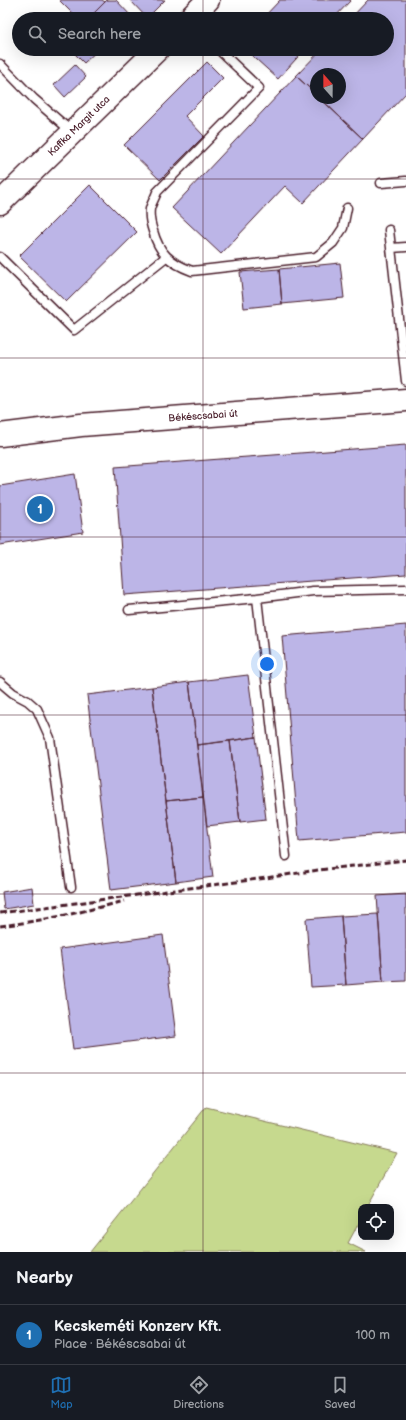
<!DOCTYPE html>
<html lang="en">
<head>
<meta charset="utf-8">
<style>
	:root { --surface:#171b24; --page:#20242c; --text:#f1f3f6; --muted:#9ea1a6; --line:#363941; --accent:#1f6fb2 }
	body { margin:0; font-family:"Balsamiq Sans",sans-serif; background:var(--page); color:var(--text) }
	.controls { position:absolute; right:12px; bottom:12px; display:grid; overflow:hidden; border-radius:8px; box-shadow:0 4px 16px #0002 }
	.controls button { width:36px; height:36px; display:grid; place-items:center; padding:0; border:0; border-bottom:1px solid var(--line); background:var(--surface); color:var(--text); font:20px sans-serif }
	.compass { position:absolute; left:310px; top:68px; width:36px; height:36px; border-radius:50%; background:var(--surface); box-shadow:0 4px 16px #0002; rotate:339deg }
	.you { position:absolute; left:267px; top:664px; width:14px; height:14px; margin:-10px; border:3px solid #fff; border-radius:50%; background:#1a73e8; box-shadow:0 0 0 6px #1a73e833 }
	.badge { display:grid; place-items:center; width:26px; height:26px; border-radius:50%; background:var(--accent); color:#fff; font-size:13px; font-weight:700 }
	.pin { position:absolute; translate:-50% -50%; border:2px solid #fff; box-shadow:0 1px 4px #0006 }
	.list { margin:0; padding:0; list-style:none }
	h2 { display:flex; justify-content:space-between; align-items:center; height:52px; margin:0; padding:0 16px; font-size:17px }
	h2 small { font-size:13px; font-weight:400; color:var(--muted) }
	.list li { display:grid; grid-template-columns:26px 1fr auto; gap:12px; align-items:center; box-sizing:border-box; height:60px; padding:0 16px; border-top:1px solid var(--line) }
	.list b { display:block; font-size:15px; white-space:nowrap }
	.list p { margin:0; font-size:13px; white-space:nowrap; color:var(--muted) }
	.list em { font-size:13px; font-style:normal; color:var(--muted) }
	.icon { flex:none; width:22px; height:22px; fill:none; stroke:currentColor; stroke-width:2; stroke-linecap:round; stroke-linejoin:round }
	.map { position:relative; flex:none; width:406px; height:1252px; overflow:hidden }
	.search { position:absolute; background:var(--surface); box-shadow:0 4px 16px #0002; left:12px; right:12px; top:12px; height:44px; display:flex; align-items:center; gap:10px; box-sizing:border-box; padding:0 14px; border-radius:22px; color:var(--muted); font-size:15px }
	.sheet { height:112px; background:var(--surface) }
	nav { display:flex; justify-content:space-around; align-items:center; box-sizing:border-box; height:56px; border-top:1px solid var(--line); background:var(--surface); font-size:11px; color:var(--muted) }
	nav a { display:grid; justify-items:center; gap:2px }
	nav .on { color:var(--accent) }
	.map>svg:first-child { display:block }
	.green { fill:#c6d98e; stroke:#887c5c }
	.building { fill:#bcb5e7; stroke:#4a1f2b }
	.lines { fill:none; stroke-linecap:round; stroke-linejoin:round }
	.lane-casing { stroke:#4a1f2b; stroke-width:11 }
	.secondary-casing { stroke:#4a1f2b; stroke-width:25 }
	.lane { stroke:#fff; stroke-width:8 }
	.secondary { stroke:#fff; stroke-width:22 }
	.rail { stroke:#4a1f2b; stroke-width:3; stroke-dasharray:6 3; stroke-linecap:butt }
	.grid { fill:none; stroke:#4a1f2b; stroke-width:1; stroke-opacity:0.55 }
	.labels { text-anchor:middle; dominant-baseline:central; stroke-width:3.5; stroke-linejoin:round; paint-order:stroke }
	.street-label { font-size:10px; fill:#4a1f2b; stroke:#fff }
</style>
</head>
<body>
<div class="map">
<svg width="406" height="1252" viewBox="0 0 406 1252">
	<rect width="100%" height="100%" fill="#fff"/>
	<filter id="ink" filterUnits="userSpaceOnUse"><feTurbulence type="fractalNoise" baseFrequency=".025" numOctaves="2"/><feDisplacementMap in="SourceGraphic" scale="8" xChannelSelector="R" yChannelSelector="G"/><feConvolveMatrix kernelMatrix="1 2 1 2 8 2 1 2 1" color-interpolation-filters="sRGB"/></filter>
	<g filter="url(#ink)">
		<path class="green" d="M206,1107L397,1153L367,1207H361V1219L348,1243L366,1252H90Z"/>
		<path class="building" d="M59,0H102L105,2L88,19H78Z
			M107,0H116L132,17L130,19H88Z
			M130,0H165L147,18Z
			M280,0H351L333,19H262Z
			M368,0H406V93L363,139L320,98H340V74H316V94L296,76L322,49H387V19H350Z
			M70,49H99L84,63Z
			M245,49H305L278,79Z
			M207,62L223,78L185,116L204,136L160,180L124,145Z
			M75,65L86,77L65,97L54,85Z
			M296,76L316,94V98H320L363,139L303,203L285,186L221,254L172,208Z
			M90,185L137,232L66,302L19,256Z
			M340,263L344,298L282,304L279,269Z
			M279,269L282,304L244,308L240,272Z
			M406,445V574L124,595L115,467Z
			M75,474L83,532L0,545V486Z
			M406,625V832L299,841L282,636Z
			M248,675L256,737L197,745L189,682Z
			M189,682L203,797L166,801L152,687Z
			M152,687L176,882L111,890L87,695Z
			M256,737L266,819L240,822L230,741Z
			M230,741L240,822L207,826L197,745Z
			M203,797L213,877L176,882L166,801Z
			M32,887L34,904L4,909L2,892Z
			M406,894V981L383,982L377,896Z
			M378,914L383,982L346,985L341,916Z
			M341,916L346,985L311,987L306,919Z
			M163,935L176,1036L73,1049L60,949Z"/>
		<g class="lines">
			<g class="lane-casing">
				<path id="lane" d="M218,49L259,88L157,192C155,198 151,204 150,209C149,216 151,225 153,231C159,253 170,263 192,271L316,257L333,243L343,228L347,208
					M0,64L34,99L72,132
					M381,183L406,181
					M389,230L406,381
					M391,248L406,247
					M0,257L74,330L166,257
					M257,598L286,856
					M129,610L257,598L313,591L406,589
					M0,682L13,693L28,701L37,709L50,738L71,887"/>
			</g>
			<g class="secondary-casing">
				<path id="secondary" d="M189,19L208,0
					M0,203L158,49
					M0,435L81,425L406,400"/>
			</g>
			<use href="#lane" class="lane"/>
			<use href="#secondary" class="secondary"/>
			<path class="rail" d="M0,913L266,878L318,870L406,860
				M0,926C42,921 83,912 124,901"/>
		</g>
	</g>
	<path class="grid" d="M203,0V19M203,49V1252M0,179H406M0,358H406M0,537H406M0,715H406M0,894H406M0,1073H406"/>
	<g class="labels">
		<g class="street-label">
			<text transform="translate(79 126) rotate(-44)">Kaffka Margit utca</text>
			<text transform="translate(203 416) rotate(-4)">Békéscsabai út</text>
		</g>
	</g>
</svg>
<div class="controls">
<button><svg class="icon" aria-label="locate" viewBox="0 0 24 24"><circle cx="12" cy="12" r="6"/><path d="M12 2v4M12 18v4M2 12h4M18 12h4"/></svg></button>
</div>
<svg class="compass" viewBox="-18 -18 36 36"><path d="M0-13l5 13h-10z" fill="#e53935"/><path d="M0 13l5-13h-10z" fill="#9ea1a6"/></svg>
<div class="you"></div>
<div class="pin badge" style="left:40px;top:509px">1</div>
<div class="search"><svg class="icon" aria-label="search" viewBox="0 0 24 24"><circle cx="10" cy="10" r="6"/><path d="M15 15l6 6"/></svg>Search here</div>
</div>
<section class="sheet">
<h2>Nearby<small></small></h2>
<ul class="list">
<li><span class="badge">1</span><div><b>Kecskeméti Konzerv Kft.</b><p>Place · Békéscsabai út</p></div><em>100 m</em></li>
</ul>
</section>
<nav>
<a class="on"><svg class="icon" aria-label="map" viewBox="0 0 24 24"><path d="M3 6l6-2 6 2 6-2v14l-6 2-6-2-6 2zM9 4v14M15 6v14"/></svg>Map</a>
<a><svg class="icon" aria-label="directions" viewBox="0 0 24 24"><path d="M12 3l9 9-9 9-9-9zM9 14v-3h6M13 9l2 2-2 2"/></svg>Directions</a>
<a><svg class="icon" aria-label="saved" viewBox="0 0 24 24"><path d="M7 4h10v16l-5-4-5 4z"/></svg>Saved</a>
</nav>
</body>
</html>
